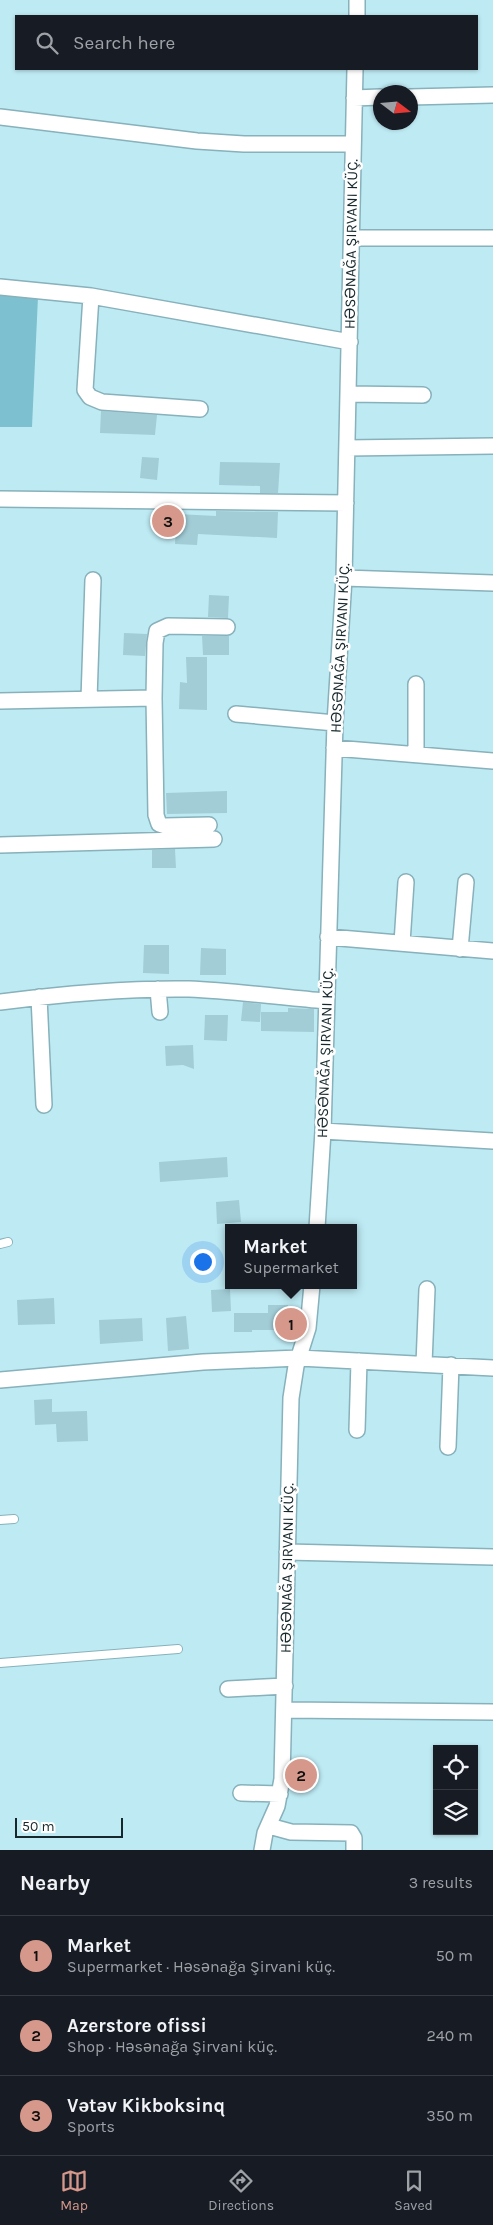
<!DOCTYPE html>
<html lang="en">
<head>
<meta charset="utf-8">
<style>
	:root { --surface:#171b24; --page:#20242c; --text:#f1f3f6; --muted:#9ea1a6; --line:#363941; --accent:#d6988b }
	body { margin:0; font-family:Karla,sans-serif; background:var(--page); color:var(--text) }
	.controls { position:absolute; right:15px; bottom:15px; display:grid; overflow:hidden; border-radius:0px; box-shadow:0 1px 4px #0004 }
	.controls button { width:45px; height:45px; display:grid; place-items:center; padding:0; border:0; border-bottom:1px solid var(--line); background:var(--surface); color:var(--text); font:25px sans-serif }
	.compass { position:absolute; left:373px; top:85px; width:45px; height:45px; border-radius:50%; background:var(--surface); box-shadow:0 1px 4px #0004; rotate:106deg }
	.scale { position:absolute; left:15px; bottom:12px; width:108px; box-sizing:border-box; padding-left:5px; border:2px solid #17282c; border-top:0; font-size:14px; line-height:18px; white-space:nowrap; color:#17282c; -webkit-text-stroke:4px #fff; paint-order:stroke }
	.you { position:absolute; left:202px; top:1261px; width:18px; height:18px; margin:-12px; border:4px solid #fff; border-radius:50%; background:#1a73e8; box-shadow:0 0 0 8px #1a73e833 }
	.badge { display:grid; place-items:center; width:32px; height:32px; border-radius:50%; background:var(--accent); color:#111; font-size:16px; font-weight:700 }
	.pin { position:absolute; translate:-50% -50%; border:2px solid #fff; box-shadow:0 1px 5px #0006 }
	.popup { position:absolute; left:225px; top:1224px; width:132px; height:65px; box-sizing:border-box; display:grid; place-content:center; border-radius:0px; background:var(--surface); filter:drop-shadow(0 1px 4px #0005); font-size:16px; white-space:nowrap; color:var(--muted) }
	.popup b { font-size:19px; color:var(--text) }
	.popup::after { content:''; position:absolute; left:50%; top:100%; margin-left:-10px; border:10px solid transparent; border-top-color:var(--surface) }
	.list { margin:0; padding:0; list-style:none }
	h2 { display:flex; justify-content:space-between; align-items:center; height:65px; margin:0; padding:0 20px; font-size:21px }
	h2 small { font-size:16px; font-weight:400; color:var(--muted) }
	.list li { display:grid; grid-template-columns:32px 1fr auto; gap:15px; align-items:center; box-sizing:border-box; height:80px; padding:0 20px; border-top:1px solid var(--line) }
	.list b { display:block; font-size:19px; white-space:nowrap }
	.list p { margin:0; font-size:16px; white-space:nowrap; color:var(--muted) }
	.list em { font-size:16px; font-style:normal; color:var(--muted) }
	.icon { flex:none; width:28px; height:28px; fill:none; stroke:currentColor; stroke-width:2; stroke-linecap:round; stroke-linejoin:round }
	.map { position:relative; flex:none; width:493px; height:1850px; overflow:hidden }
	.search { position:absolute; background:var(--surface); box-shadow:0 1px 4px #0004; left:15px; right:15px; top:15px; height:55px; display:flex; align-items:center; gap:12px; box-sizing:border-box; padding:0 18px; border-radius:0px; color:var(--muted); font-size:19px }
	.sheet { height:305px; background:var(--surface) }
	nav { display:flex; justify-content:space-around; align-items:center; box-sizing:border-box; height:70px; border-top:1px solid var(--line); background:var(--surface); font-size:14px; color:var(--muted) }
	nav a { display:grid; justify-items:center; gap:2px }
	nav .on { color:var(--accent) }
	.map>svg:first-child { display:block }
	.green { fill:#7dc1d0 }
	.building { fill:#a2cdd7 }
	.lines { fill:none; stroke-linecap:round; stroke-linejoin:round }
	.service-casing { stroke:#87b1bb; stroke-width:10 }
	.minor-casing { stroke:#87b1bb; stroke-width:18 }
	.service { stroke:#fff; stroke-width:8 }
	.minor { stroke:#fff; stroke-width:15 }
	.labels { text-anchor:middle; dominant-baseline:central; stroke-width:5; stroke-linejoin:round; paint-order:stroke }
	.street-label { font-size:15px; fill:#17282c; stroke:#fff }
</style>
</head>
<body>
<div class="map">
<svg width="493" height="1850" viewBox="0 0 493 1850">
	<rect width="100%" height="100%" fill="#beeaf4"/>
	<path class="green" d="M0,293L38,297L32,427H0Z"/>
	<path class="building" d="M101,411L157,415L155,435L100,433Z
		M142,457L159,458L157,480L140,478Z
		M220,462L280,463L278,493H260V486L219,485Z
		M216,511L278,512L277,538L198,534L197,545L175,544L177,514L216,516Z
		M209,595L229,596L228,618L208,617Z
		M124,633L147,634L145,656L123,655Z
		M202,636H229V655H203Z
		M186,657H207V710L179,709L180,682L187,683Z
		M227,791V813L167,814L166,793Z
		M175,849L176,868H152V850Z
		M144,945H169V974L143,973Z
		M201,948L226,949V975H200Z
		M243,1002L261,1004L260,1022L241,1021Z
		M288,1008L314,1009V1032L261,1031V1012H288Z
		M205,1015H228L227,1041L204,1040Z
		M193,1045L194,1069L183,1065L166,1066L165,1046Z
		M227,1157L228,1177L160,1182L159,1162Z
		M239,1200L241,1222L217,1224L216,1202Z
		M230,1289L231,1311L212,1312L211,1290Z
		M54,1298L55,1324L18,1325L17,1300Z
		M268,1305H288V1330H252V1332H234V1313H268Z
		M186,1316L189,1349L168,1351L166,1318Z
		M142,1318L143,1341L100,1344L99,1320Z
		M52,1399V1412L87,1411L88,1441L57,1442L56,1424L35,1425L34,1400Z"/>
	<g class="lines">
		<g class="service-casing">
			<path id="service" d="M0,1244L8,1242
				M0,1520L14,1519
				M0,1663L178,1649"/>
		</g>
		<g class="minor-casing">
			<path id="minor" d="M357,16V0
				M410,97L493,95
				M354,98L380,97
				M0,117L197,141L244,144H352
				M352,238H493
				M0,287L91,296L350,342
				M91,296L85,390L90,397L102,402L200,409
				M348,394L423,395
				M347,448L493,446
				M0,499L346,503
				M344,578L493,583
				M89,699L93,580
				M0,701L154,698
				M236,714L335,723
				M334,748L493,761
				M416,754V684
				M209,825L165,826L159,824L156,815L154,698L155,643L157,631L168,626L227,627
				M0,845L214,839
				M328,937L493,951
				M402,943L406,882
				M460,949L466,882
				M158,989L160,1012
				M39,997L44,1105
				M0,1002C62,994 127,988 189,989C234,991 280,997 325,1001
				M323,1131L493,1141
				M317,1228L323,1131L335,723L344,578L355,69
				M424,1364L427,1289
				M0,1380L203,1362L299,1358L493,1368
				M357,1430L359,1361
				M448,1447L451,1365
				M287,1552L493,1557
				M228,1689L285,1686
				M285,1710L493,1712
				M241,1793L280,1794
				M269,1826L291,1832L351,1833L354,1838V1850
				M262,1850L265,1833L277,1806L282,1779L291,1398L296,1366L308,1328L312,1285"/>
		</g>
		<use href="#service" class="service"/>
		<use href="#minor" class="minor"/>
	</g>
	<g class="labels">
		<g class="street-label">
			<text transform="translate(351 244) rotate(-89)">HƏSƏNAĞA ŞIRVANI KÜÇ.</text>
			<text transform="translate(340 648) rotate(-87)">HƏSƏNAĞA ŞIRVANI KÜÇ.</text>
			<text transform="translate(325 1053) rotate(-88)">HƏSƏNAĞA ŞIRVANI KÜÇ.</text>
			<text transform="translate(287 1568) rotate(-89)">HƏSƏNAĞA ŞIRVANI KÜÇ.</text>
		</g>
	</g>
</svg>
<div class="controls">
<button><svg class="icon" aria-label="locate" viewBox="0 0 24 24"><circle cx="12" cy="12" r="6"/><path d="M12 2v4M12 18v4M2 12h4M18 12h4"/></svg></button>
<button><svg class="icon" aria-label="layers" viewBox="0 0 24 24"><path d="M12 4l9 5-9 5-9-5zM3 14l9 5 9-5"/></svg></button>
</div>
<svg class="compass" viewBox="-18 -18 36 36"><path d="M0-13l5 13h-10z" fill="#e53935"/><path d="M0 13l5-13h-10z" fill="#9ea1a6"/></svg>
<div class="scale">50 m</div>
<div class="you"></div>
<div class="pin badge" style="left:291px;top:1324px">1</div>
<div class="popup"><b>Market</b>Supermarket</div>
<div class="pin badge" style="left:301px;top:1775px">2</div>
<div class="pin badge" style="left:168px;top:521px">3</div>
<div class="search"><svg class="icon" aria-label="search" viewBox="0 0 24 24"><circle cx="10" cy="10" r="6"/><path d="M15 15l6 6"/></svg>Search here</div>
</div>
<section class="sheet">
<h2>Nearby<small>3 results</small></h2>
<ul class="list">
<li><span class="badge">1</span><div><b>Market</b><p>Supermarket · Həsənağa Şirvani küç.</p></div><em>50 m</em></li>
<li><span class="badge">2</span><div><b>Azerstore ofissi</b><p>Shop · Həsənağa Şirvani küç.</p></div><em>240 m</em></li>
<li><span class="badge">3</span><div><b>Vətəv Kikboksinq</b><p>Sports</p></div><em>350 m</em></li>
</ul>
</section>
<nav>
<a class="on"><svg class="icon" aria-label="map" viewBox="0 0 24 24"><path d="M3 6l6-2 6 2 6-2v14l-6 2-6-2-6 2zM9 4v14M15 6v14"/></svg>Map</a>
<a><svg class="icon" aria-label="directions" viewBox="0 0 24 24"><path d="M12 3l9 9-9 9-9-9zM9 14v-3h6M13 9l2 2-2 2"/></svg>Directions</a>
<a><svg class="icon" aria-label="saved" viewBox="0 0 24 24"><path d="M7 4h10v16l-5-4-5 4z"/></svg>Saved</a>
</nav>
</body>
</html>
